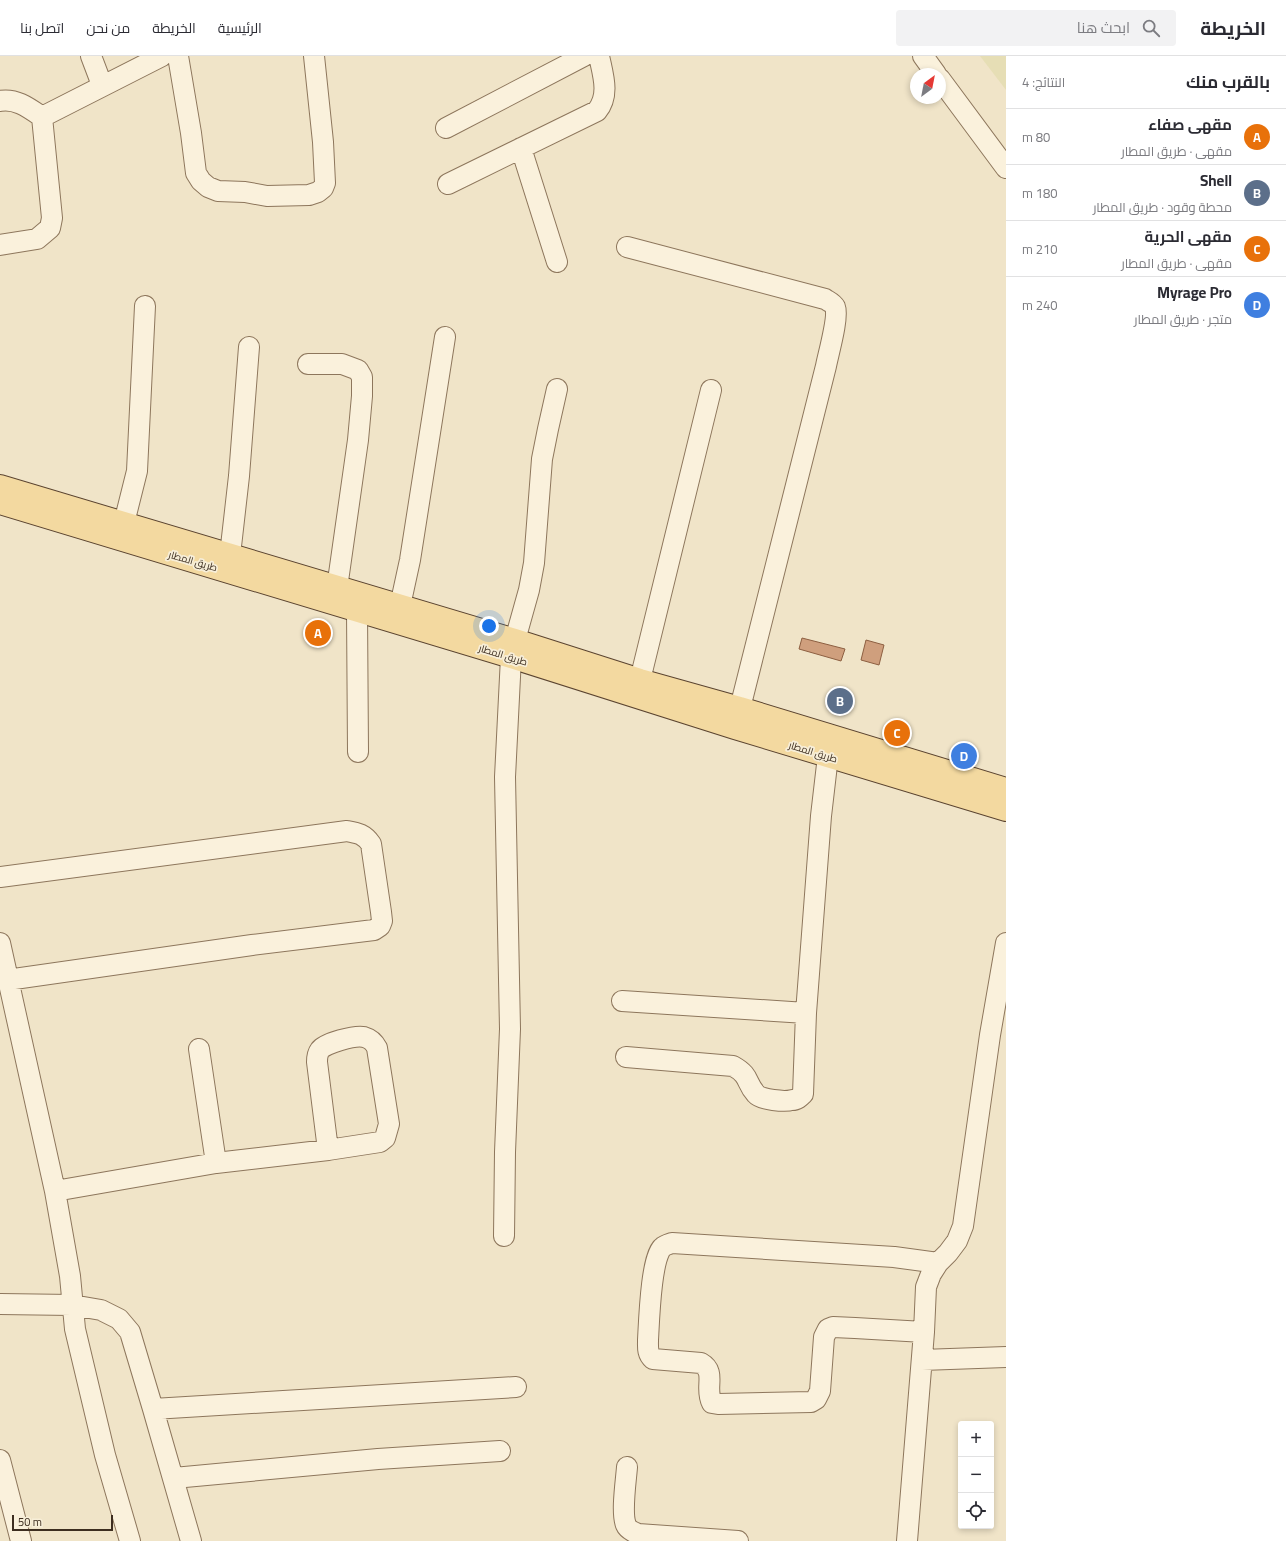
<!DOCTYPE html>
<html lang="ar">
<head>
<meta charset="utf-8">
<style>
	:root { --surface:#fff; --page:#f2f2f3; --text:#2b2b33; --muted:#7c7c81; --line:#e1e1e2; --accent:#9e2a2b }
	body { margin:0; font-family:Georgia,Cairo,serif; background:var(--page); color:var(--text); direction:rtl }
	.controls { position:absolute; right:12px; bottom:12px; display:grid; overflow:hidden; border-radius:4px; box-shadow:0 2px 6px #0003 }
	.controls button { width:36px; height:36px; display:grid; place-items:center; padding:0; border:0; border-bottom:1px solid var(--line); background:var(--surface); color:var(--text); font:20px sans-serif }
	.compass { position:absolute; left:910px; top:12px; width:36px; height:36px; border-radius:50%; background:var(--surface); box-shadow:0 2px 6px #0003; rotate:32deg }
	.scale { position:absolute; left:12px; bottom:10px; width:101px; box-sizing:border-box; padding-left:4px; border:2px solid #3d2e20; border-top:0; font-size:11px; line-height:14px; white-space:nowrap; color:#3d2e20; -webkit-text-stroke:3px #f7eed8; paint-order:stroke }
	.you { position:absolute; left:489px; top:570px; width:14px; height:14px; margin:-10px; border:3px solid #fff; border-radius:50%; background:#1a73e8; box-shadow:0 0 0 6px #1a73e833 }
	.badge { display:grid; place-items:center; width:26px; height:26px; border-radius:50%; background:var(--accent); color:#fff; font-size:13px; font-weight:700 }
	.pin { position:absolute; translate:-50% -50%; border:2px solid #fff; box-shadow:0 1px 4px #0006 }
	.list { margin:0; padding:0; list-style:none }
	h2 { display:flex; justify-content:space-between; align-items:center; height:52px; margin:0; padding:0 16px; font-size:17px }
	h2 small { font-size:13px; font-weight:400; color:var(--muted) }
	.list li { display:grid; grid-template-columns:26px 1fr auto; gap:12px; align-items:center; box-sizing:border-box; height:56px; padding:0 16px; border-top:1px solid var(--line) }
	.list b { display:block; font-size:15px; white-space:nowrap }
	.list p { margin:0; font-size:13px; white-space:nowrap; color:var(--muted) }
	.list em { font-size:13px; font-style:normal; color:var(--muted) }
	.icon { flex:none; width:22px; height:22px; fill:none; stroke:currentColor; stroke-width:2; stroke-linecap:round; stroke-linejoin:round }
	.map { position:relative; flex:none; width:1006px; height:1485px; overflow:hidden; direction:ltr }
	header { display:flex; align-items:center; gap:24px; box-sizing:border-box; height:56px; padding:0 20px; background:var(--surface); border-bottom:1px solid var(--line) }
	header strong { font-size:19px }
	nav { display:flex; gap:22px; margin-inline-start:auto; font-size:14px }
	.search { width:280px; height:36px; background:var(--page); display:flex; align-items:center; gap:10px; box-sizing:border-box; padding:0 14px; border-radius:4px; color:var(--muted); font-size:15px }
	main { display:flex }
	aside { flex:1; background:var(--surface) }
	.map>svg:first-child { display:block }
	.farmland { fill:#e6deb5 }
	.building { fill:#cf9f7d; stroke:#8d5f41 }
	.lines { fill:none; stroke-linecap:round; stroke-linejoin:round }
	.minor-casing { stroke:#8d765c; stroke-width:22 }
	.major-casing { stroke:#5b4430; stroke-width:24 }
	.minor { stroke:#faf1dc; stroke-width:20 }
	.major { stroke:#f3d9a0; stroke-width:22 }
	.labels { text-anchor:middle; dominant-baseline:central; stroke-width:3.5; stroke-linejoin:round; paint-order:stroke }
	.street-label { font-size:10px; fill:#3d2e20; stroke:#f7eed8 }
</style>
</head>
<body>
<header>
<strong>الخريطة</strong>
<div class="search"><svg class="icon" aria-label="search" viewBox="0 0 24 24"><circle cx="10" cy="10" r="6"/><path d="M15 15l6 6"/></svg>ابحث هنا</div>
<nav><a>الرئيسية</a><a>الخريطة</a><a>من نحن</a><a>اتصل بنا</a></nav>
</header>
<main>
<aside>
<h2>بالقرب منك<small>النتائج: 4</small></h2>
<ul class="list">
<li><span class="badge" style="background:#e8710a">A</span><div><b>مقهى صفاء</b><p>مقهى · طريق المطار</p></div><em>80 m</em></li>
<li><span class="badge" style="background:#5c6f8a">B</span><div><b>Shell</b><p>محطة وقود · طريق المطار</p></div><em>180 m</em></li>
<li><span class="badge" style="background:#e8710a">C</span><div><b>مقهى الحرية</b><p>مقهى · طريق المطار</p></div><em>210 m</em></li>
<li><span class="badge" style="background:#3f7fe0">D</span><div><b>Myrage Pro</b><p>متجر · طريق المطار</p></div><em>240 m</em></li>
</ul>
</aside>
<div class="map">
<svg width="1006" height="1485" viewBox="0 0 1006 1485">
	<rect width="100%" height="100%" fill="#f0e4c8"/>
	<path class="farmland" d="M980,0H1006V34Z"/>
	<path class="building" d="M802,582L845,593L841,605L799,593Z
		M866,584L884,589L879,609L861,604Z"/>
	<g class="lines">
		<g class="minor-casing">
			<path id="minor" d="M91,0L102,29
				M178,0L191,77L196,117L201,125L208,131L218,135L245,136L267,140L309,139L318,136L323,132L325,127L323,86L314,0
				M923,0L936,18
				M940,23L1006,112
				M0,45C16,42 29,52 42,61
				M446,72L584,0
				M521,92L557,206
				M448,128L597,55C610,39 603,19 599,0
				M0,189L37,183L50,172L52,162L42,61L162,0
				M627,191L825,243C828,245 833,247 835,251C839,261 828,299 826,310L740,652
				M308,308H342L358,314L362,321V340L358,384L337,532
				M124,467L137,415L145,250
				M230,499L239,420L249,291
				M400,550L410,504L445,281
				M357,555L358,696
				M515,584L529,534L534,507L542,403L548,373L557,333
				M640,624L711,334
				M0,821L347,775C358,777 364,778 371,788L381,856L382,865L380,870L374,874L252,889L7,924
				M0,887L55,1135L70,1220L75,1273L105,1399L130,1485
				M622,945L806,957
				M199,993L216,1107
				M626,1001L733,1010C751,1020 745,1026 756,1038C761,1044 785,1046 792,1044C797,1044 800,1041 803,1038L806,957L821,760L828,700
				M55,1135L216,1107L328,1094L380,1086L385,1082L389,1068L377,992C374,986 371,983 364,981C355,979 325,987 320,994C317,998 317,1002 317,1006L328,1094
				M504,1180L505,1096L510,973L505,721L511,601
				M0,1248L72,1249L101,1254L119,1263L130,1276L153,1353L191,1485
				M924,1276L855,1272L833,1271L828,1273L824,1281L820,1335L816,1343L811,1346L718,1348L712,1347C704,1332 717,1316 701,1307L653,1303C647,1298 648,1291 648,1284C649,1267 651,1199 663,1191C665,1189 669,1188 672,1187L894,1201L938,1207
				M922,1304L1006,1301
				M153,1353L516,1331
				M0,1404L21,1485
				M627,1411C626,1425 621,1457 626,1469C628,1474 634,1476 638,1478L738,1485
				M174,1422L378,1403L500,1395
				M907,1485L924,1276L926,1231L931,1218L938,1207L948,1197L957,1185L963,1170L990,979L1006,887"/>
		</g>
		<g class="major-casing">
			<path id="major" d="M0,430L515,584L640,624L740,652L1006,733
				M0,447L511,601L735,672L1006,754"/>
		</g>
		<use href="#minor" class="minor"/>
		<use href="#major" class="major"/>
	</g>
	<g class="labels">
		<g class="street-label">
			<text transform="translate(193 505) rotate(16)">طريق المطار</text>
			<text transform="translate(503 599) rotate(17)">طريق المطار</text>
			<text transform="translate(813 696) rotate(17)">طريق المطار</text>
		</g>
	</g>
</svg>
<div class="controls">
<button>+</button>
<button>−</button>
<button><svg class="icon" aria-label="locate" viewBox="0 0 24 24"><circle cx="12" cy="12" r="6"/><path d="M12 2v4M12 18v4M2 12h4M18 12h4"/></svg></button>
</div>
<svg class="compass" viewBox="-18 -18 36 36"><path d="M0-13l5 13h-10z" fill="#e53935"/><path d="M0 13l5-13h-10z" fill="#7c7c81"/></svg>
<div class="scale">50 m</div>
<div class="you"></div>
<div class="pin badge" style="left:318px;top:577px;background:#e8710a">A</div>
<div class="pin badge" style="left:840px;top:645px;background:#5c6f8a">B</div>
<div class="pin badge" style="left:897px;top:677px;background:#e8710a">C</div>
<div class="pin badge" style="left:964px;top:700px;background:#3f7fe0">D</div>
</div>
</main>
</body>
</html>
